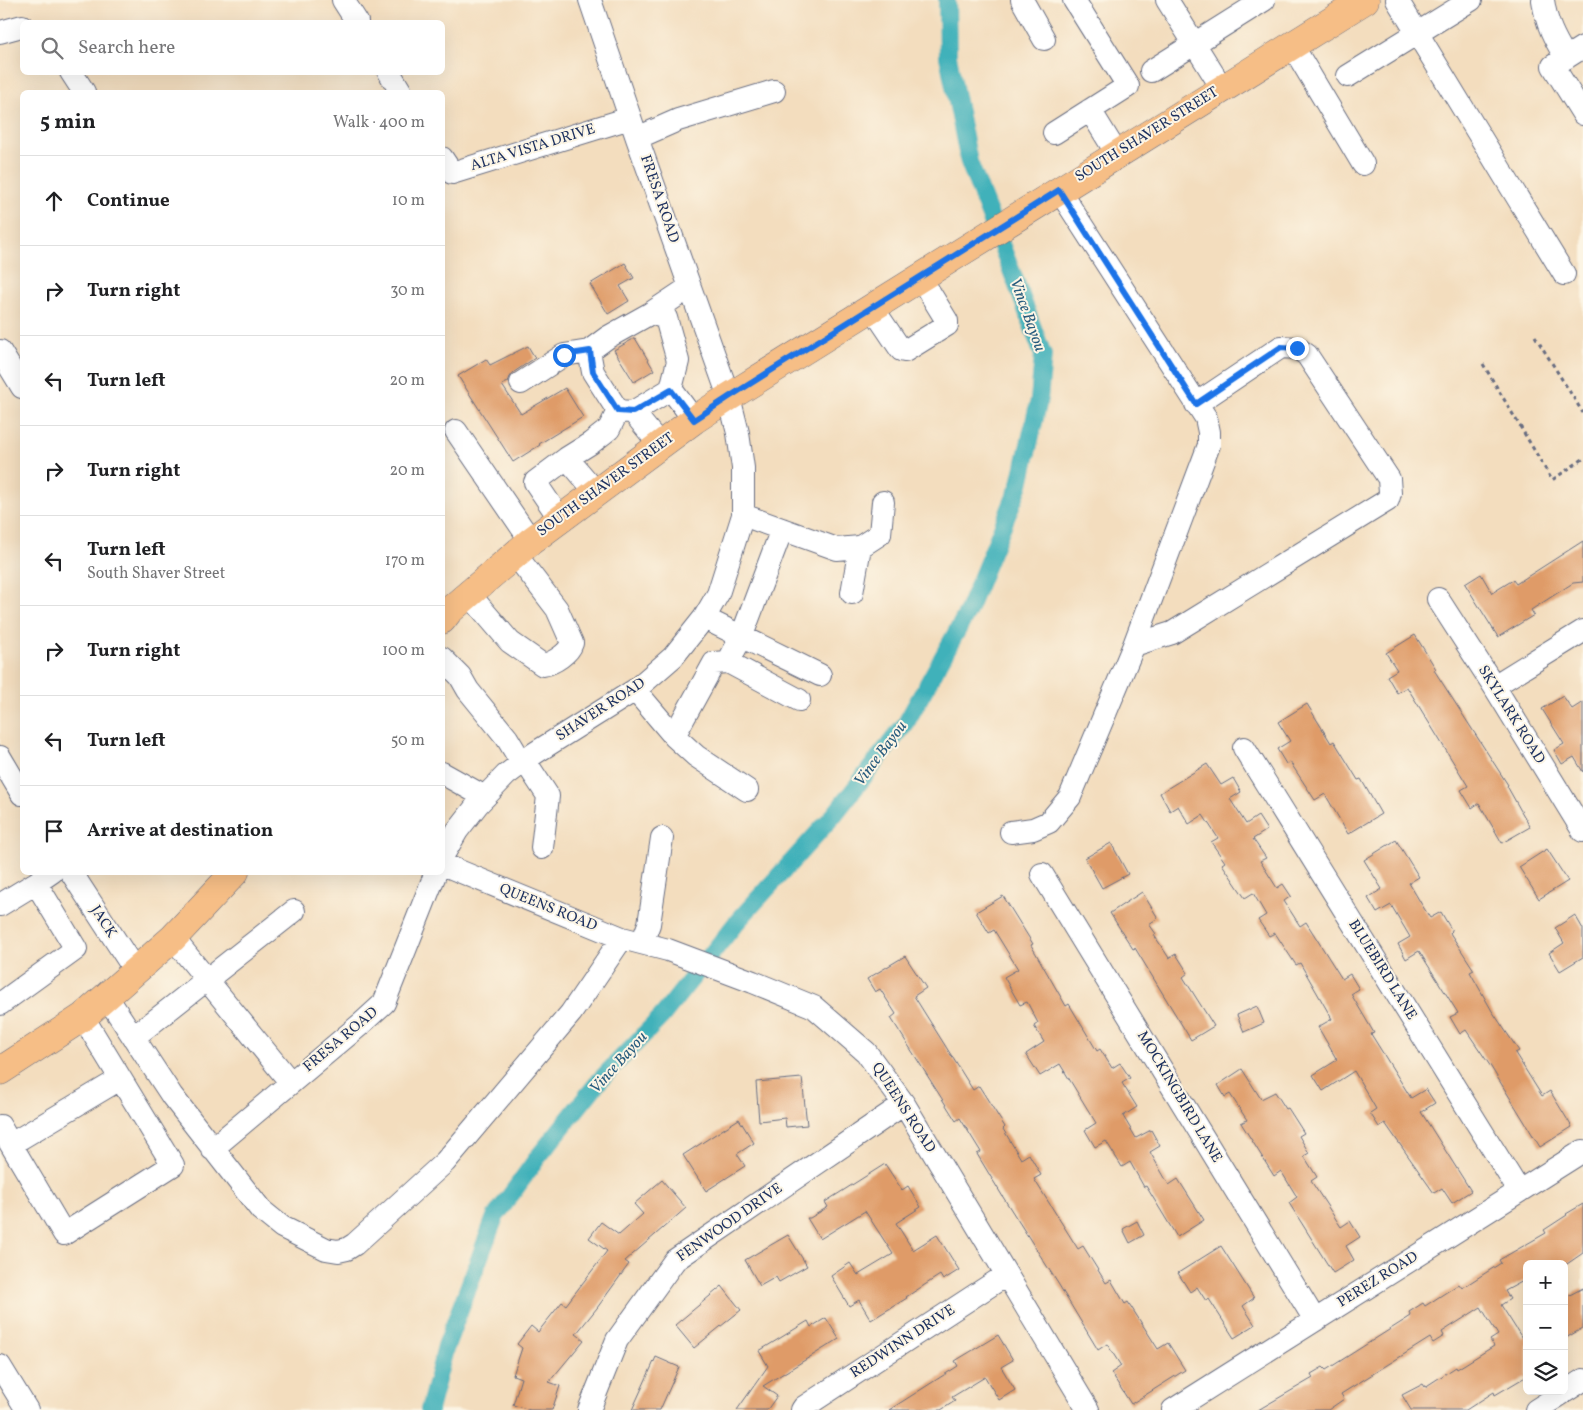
<!DOCTYPE html>
<html lang="en">
<head>
<meta charset="utf-8">
<style>
	:root { --surface:#fff; --page:#f6f6f6; --text:#202124; --muted:#757577; --line:#e0e0e0 }
	body { margin:0; font-family:Vollkorn,serif; background:var(--page); color:var(--text) }
	.controls { position:absolute; right:15px; bottom:15px; display:grid; overflow:hidden; border-radius:8px; box-shadow:0 5px 20px #0002 }
	.controls button { width:45px; height:45px; display:grid; place-items:center; padding:0; border:0; border-bottom:1px solid var(--line); background:var(--surface); color:var(--text); font:25px sans-serif }
	.stop { position:absolute; width:15px; height:15px; margin:-11px; border:4px solid #1a73e8; border-radius:50%; background:#fff }
	.stop.end { background:#1a73e8; border-color:#fff; box-shadow:0 1px 5px #0008 }
	.list { margin:0; padding:0; list-style:none }
	h2 { display:flex; justify-content:space-between; align-items:center; height:65px; margin:0; padding:0 20px; font-size:21px }
	h2 small { font-size:16px; font-weight:400; color:var(--muted) }
	.list li { display:grid; grid-template-columns:32px 1fr auto; gap:15px; align-items:center; box-sizing:border-box; height:90px; padding:0 20px; border-top:1px solid var(--line) }
	.list b { display:block; font-size:19px; white-space:nowrap }
	.list p { margin:0; font-size:16px; white-space:nowrap; color:var(--muted) }
	.list em { font-size:16px; font-style:normal; color:var(--muted) }
	.icon { flex:none; width:28px; height:28px; fill:none; stroke:currentColor; stroke-width:2; stroke-linecap:round; stroke-linejoin:round }
	.map { position:relative; flex:none; width:1583px; height:1410px; overflow:hidden }
	.search { position:absolute; background:var(--surface); box-shadow:0 5px 20px #0002; left:20px; top:20px; width:425px; height:55px; display:flex; align-items:center; gap:12px; box-sizing:border-box; padding:0 18px; border-radius:8px; color:var(--muted); font-size:19px }
	.panel { position:absolute; background:var(--surface); box-shadow:0 5px 20px #0002; left:20px; top:90px; width:425px; height:785px; border-radius:8px }
	.map>svg:first-child { display:block }
	.lines { fill:none; stroke-linecap:round; stroke-linejoin:round }
	.canal { stroke:#41b1ba; stroke-width:18 }
	.building { fill:#df9b67 }
	.minor-casing { stroke:#676c80; stroke-width:24 }
	.major-casing { stroke:#676c80; stroke-width:29 }
	.path { stroke:#676c80; stroke-width:3; stroke-dasharray:4 4; stroke-linecap:butt }
	.minor { stroke:#fff; stroke-width:22 }
	.major { stroke:#f6be86; stroke-width:28 }
	.route { stroke:#1a73e8; stroke-width:6 }
	.labels { text-anchor:middle; dominant-baseline:central; stroke-width:4; stroke-linejoin:round; paint-order:stroke }
	.street-label { font-size:15px; fill:#1b2f5e; stroke:#fcf5e5 }
	.water-label { font-size:16px; font-style:italic; fill:#285c7e; stroke:#fcf5e5 }
</style>
</head>
<body>
<div class="map">
<svg width="1583" height="1410" viewBox="0 0 1583 1410">
	<rect width="100%" height="100%" fill="#fcf5e5"/>
	<filter id="ink" filterUnits="userSpaceOnUse"><feTurbulence type="fractalNoise" baseFrequency=".02" numOctaves="2"/><feDisplacementMap in="SourceGraphic" scale="10" xChannelSelector="R" yChannelSelector="G"/><feConvolveMatrix kernelMatrix="1 2 1 2 8 2 1 2 1" color-interpolation-filters="sRGB"/></filter>
	<filter id="wash" filterUnits="userSpaceOnUse"><feTurbulence type="fractalNoise" baseFrequency=".0096" numOctaves="4" result="noise"/><feDisplacementMap in="SourceGraphic" scale="20" xChannelSelector="R" yChannelSelector="G"/><feGaussianBlur stdDeviation="1.12" result="paint"/><feColorMatrix in="noise" values="0 0 0 0 0 0 0 0 0 0 0 0 0 0 0 0 0 1.4 0 .05"/><feComposite in="paint" operator="in"/></filter>
	<g filter="url(#wash)">
		<rect width="100%" height="100%" fill="#f3ddbe"/>
		<g class="lines">
			<path class="canal" d="M429,1410L446,1346L495,1217L538,1157L600,1080L662,1016L736,923L834,815L906,723L967,613L1020,484L1039,400L1043,355L1020,293L969,162L948,56L947,0"/>
		</g>
		<g id="blocks">
			<path class="building" d="M625,263L634,278L620,286L629,301L608,314L590,284Z
				M635,338L654,370L634,382L614,350Z
				M528,346L535,358L514,372L510,377L508,382L502,385L521,414L565,388L583,417L539,444L540,445L513,462L458,376L486,359L490,365Z
				M1583,541V582L1573,583L1531,610L1534,615L1498,637L1465,584L1481,574L1492,593L1513,580L1516,584Z
				M1415,635L1436,669L1434,670L1508,785L1507,786L1530,827L1502,843L1479,803L1472,808L1461,790L1468,786L1407,687L1397,693L1387,676L1397,670L1386,653Z
				M1563,696L1572,709L1583,702V772L1574,757L1562,764L1554,750L1564,744L1542,709Z
				M1307,704L1331,743L1334,741L1358,780L1361,779L1381,814L1348,834L1325,794L1315,800L1290,762L1286,764L1277,749L1290,741L1278,722Z
				M1207,764L1221,785L1233,778L1241,792L1230,799L1246,824L1258,816L1267,830L1253,839L1266,858L1260,861L1277,888L1283,884L1291,896L1284,901L1300,926L1306,922L1342,979L1350,974L1359,989L1351,994L1374,1033L1371,1034L1411,1098L1426,1089L1435,1103L1421,1112L1471,1191L1452,1203L1442,1188L1434,1193L1385,1123L1379,1127L1370,1113L1376,1109L1354,1071L1323,1091L1313,1075L1337,1060L1318,1027L1332,1019L1300,963L1296,965L1275,933L1269,936L1258,920L1266,915L1253,893L1245,898L1222,864L1225,862L1211,842L1218,838L1203,815L1189,824L1178,806L1170,811L1160,793Z
				M1396,840L1419,877L1409,883L1422,905L1430,918L1441,912L1452,931L1450,933L1474,970L1470,972L1492,1011L1519,1051L1515,1053L1542,1096L1550,1091L1572,1127L1540,1147L1491,1067L1466,1030L1460,1034L1450,1017L1458,1013L1419,951L1406,959L1398,944L1410,937L1391,905L1377,913L1368,898L1382,889L1364,860Z
				M1111,843L1128,874L1102,888L1085,858Z
				M1547,849L1568,881L1539,899L1519,867Z
				M1142,892L1158,918L1149,924L1156,934L1154,935L1169,958L1176,954L1188,973L1183,977L1214,1026L1191,1040L1135,948L1133,949L1110,913Z
				M1003,896L1033,944L1031,945L1066,1006L1069,1004L1097,1051L1100,1049L1112,1068L1120,1063L1130,1078L1122,1083L1137,1107L1123,1116L1136,1138L1151,1130L1160,1146L1150,1152L1169,1185L1178,1179L1204,1220L1177,1237L1146,1186L1144,1187L1130,1162L1122,1167L1106,1141L1095,1147L1085,1130L1096,1123L1060,1064L1040,1076L1026,1054L1044,1042L1034,1026L1038,1023L1027,1002L1020,1005L1004,977L1018,969L994,930L989,933L976,912Z
				M1575,915L1583,929V957L1560,971L1549,953L1564,943L1555,928Z
				M905,956L926,988L914,996L973,1090L979,1086L1005,1127L1003,1129L1021,1159L1029,1154L1041,1175L1034,1179L1078,1249L1083,1246L1106,1283L1111,1280L1125,1304L1128,1302L1158,1349L1168,1343L1185,1370L1131,1404L1111,1373L1121,1366L1107,1344L1098,1350L1059,1285L1003,1197L977,1154L981,1152L960,1118L956,1121L891,1018L896,1014L880,989L875,992L867,979Z
				M1257,1006L1264,1023L1244,1032L1237,1015Z
				M1242,1069L1261,1099L1275,1092L1286,1109L1288,1108L1304,1133L1299,1136L1309,1153L1304,1156L1317,1177L1311,1181L1341,1227L1350,1221L1360,1237L1346,1246L1354,1260L1333,1273L1289,1203L1297,1197L1281,1171L1274,1176L1241,1123L1247,1120L1230,1094L1225,1097L1218,1085Z
				M802,1078L807,1125L786,1127L785,1118L759,1121L756,1082Z
				M739,1119L754,1143L737,1154L745,1166L706,1191L683,1155Z
				M885,1164L902,1190L908,1186L921,1207L896,1223L913,1250L937,1235L959,1270L943,1280L940,1275L906,1297L907,1298L871,1320L859,1300L849,1306L831,1276L850,1263L858,1275L893,1254L865,1211L820,1239L807,1218H810L828,1207L825,1202Z
				M662,1180L686,1208L625,1261L629,1264L597,1308L576,1334L584,1340L549,1382L560,1386L552,1410H530L513,1405L521,1378L513,1375L522,1348L517,1344L531,1326L538,1332L562,1302L566,1305L607,1251L589,1238L601,1222L619,1235L643,1214L634,1204Z
				M1583,1204V1253L1567,1264H1527V1279L1505,1291L1510,1299L1501,1305L1522,1338L1527,1335V1376L1495,1395L1494,1392L1466,1410H1411L1402,1395L1423,1384L1425,1387L1456,1367L1457,1369L1494,1346L1490,1340L1498,1335L1481,1307L1442,1332L1444,1336L1433,1343L1430,1338L1341,1394L1344,1399L1328,1410H1258L1313,1378L1311,1374L1323,1367L1326,1370L1411,1316L1409,1312L1423,1303L1425,1306L1459,1284L1462,1288L1501,1263L1499,1260L1546,1233L1544,1230L1567,1215L1566,1214Z
				M1137,1221L1144,1235L1130,1243L1123,1229Z
				M788,1235L807,1266L779,1282L776,1277L760,1286L745,1260Z
				M1221,1246L1254,1298L1243,1306L1255,1325L1234,1338L1209,1299L1206,1301L1197,1287L1190,1292L1178,1273Z
				M722,1286L741,1310L694,1348L675,1325Z
				M1583,1288V1328L1564,1339V1298Z
				M826,1318L839,1339L763,1386L777,1396L767,1410H737L768,1366L759,1351L808,1321L811,1327Z
				M998,1335L1013,1360L1001,1367L1015,1390L999,1400L985,1377L952,1397L955,1401L941,1410H889L958,1366L955,1361Z
				M656,1357L679,1367L660,1410H632Z"/>
		</g>
	</g>
	<g filter="url(#ink)">
		<use href="#blocks" fill-opacity="0" stroke="#676c80" stroke-width="1"/>
		<g class="lines">
			<g class="minor-casing">
				<path id="minor" d="M343,0L357,22
					M1022,0L1044,39
					M1167,0L1222,88
					M1397,0L1564,274
					M1543,0C1546,23 1554,38 1566,58
					M0,32L22,26
					M1292,45L1363,164
					M1583,47L1553,66L1583,114
					M1151,71L1264,0
					M71,72L84,92
					M389,72L401,92
					M1348,76L1471,0
					M1090,110L1117,154
					M1054,133L1128,86L1074,0
					M637,138L678,120L774,91
					M442,158L452,173L630,118
					M1059,190L1206,418L1209,432V445L1134,645
					M872,307L901,350L905,351L947,325V321L920,277
					M0,351L22,387
					M589,351L593,372L618,411L633,412L671,389L678,361L666,318L651,313
					M521,383L564,355L589,351L608,337L651,313L690,287
					M671,389L694,420
					M633,412L660,445
					M456,431L531,541
					M567,458L596,492
					M743,515L837,549L860,547L880,534L883,502
					M560,519L535,482L567,458L591,443L609,429L618,411
					M852,593L860,547
					M469,594L510,642L543,665C554,663 569,653 572,643L557,609L515,554
					M1438,599L1494,686L1583,831
					M704,618L820,675
					M442,658L460,676L468,690L507,738L522,763
					M728,662L799,700
					M1494,686L1583,631
					M635,690L674,736L696,756L747,790
					M674,736L714,663L728,662L741,638L782,529
					M1244,748L1519,1191
					M0,757L22,794
					M525,761L548,796L542,848
					M442,773L485,797
					M1011,832L1033,829L1049,822L1070,797L1134,645L1172,633L1388,500L1390,493L1389,479L1307,355L1297,348L1281,347L1196,404
					M442,857L457,831L478,804L506,775L535,753L635,690L673,657L704,618L718,594L743,515V468L738,433L729,397L637,138L590,0
					M442,864L622,938L668,950L753,982L814,1007L866,1052L904,1104L1088,1410
					M71,872L136,972
					M1042,874L1315,1320
					M0,905L36,883
					M173,938L291,1083
					M642,943L649,924L662,838
					M107,997L172,1096L261,1210L282,1227L326,1249L338,1251L347,1249L355,1244L445,1162L571,1013L622,938
					M0,1004L76,949L36,883L52,872
					M134,1037L294,911
					M0,1126L64,1234L173,1165L83,1017
					M11,1144L120,1079
					M212,1149L361,1024L384,1003L436,872
					M0,1366L27,1410
					M589,1410L617,1340L675,1260L904,1104
					M802,1410L804,1407L1006,1275
					M1173,1410L1583,1151
					M1536,1410L1583,1380"/>
			</g>
			<g class="major-casing">
				<path id="major" d="M442,620L449,611L531,541L694,420L729,397L1365,0
					M0,1071L83,1017L173,938L235,872"/>
			</g>
			<path class="path" d="M1535,336L1583,413
				M1483,364L1552,480L1583,459"/>
			<use href="#minor" class="minor"/>
			<use href="#major" class="major"/>
		</g>
	</g>
	<g class="lines" filter="url(#ink)">
		<path class="route" d="M564,355L590,351L593,372L618,411L633,412L671,390L694,420L729,397L1059,190L1196,404L1281,347L1297,348"/>
	</g>
	<g class="labels">
		<g class="street-label">
			<text transform="translate(1147 135) rotate(-32)">SOUTH SHAVER STREET</text>
			<text transform="translate(533 148) rotate(-17)">ALTA VISTA DRIVE</text>
			<text transform="translate(659 199) rotate(71)">FRESA ROAD</text>
			<text transform="translate(606 485) rotate(-36)">SOUTH SHAVER STREET</text>
			<text transform="translate(601 710) rotate(-33)">SHAVER ROAD</text>
			<text transform="translate(1511 715) rotate(58)">SKYLARK ROAD</text>
			<text transform="translate(548 908) rotate(22)">QUEENS ROAD</text>
			<text transform="translate(103 922) rotate(57)">JACK</text>
			<text transform="translate(1382 970) rotate(58)">BLUEBIRD LANE</text>
			<text transform="translate(341 1040) rotate(-40)">FRESA ROAD</text>
			<text transform="translate(1179 1097) rotate(59)">MOCKINGBIRD LANE</text>
			<text transform="translate(903 1108) rotate(57)">QUEENS ROAD</text>
			<text transform="translate(730 1223) rotate(-35)">FENWOOD DRIVE</text>
			<text transform="translate(1378 1280) rotate(-32)">PEREZ ROAD</text>
			<text transform="translate(903 1342) rotate(-33)">REDWINN DRIVE</text>
		</g>
		<g class="water-label">
			<text transform="translate(1027 315) rotate(70)">Vince Bayou</text>
			<text transform="translate(881 754) rotate(-53)">Vince Bayou</text>
			<text transform="translate(619 1063) rotate(-48)">Vince Bayou</text>
		</g>
	</g>
</svg>
<div class="controls">
<button>+</button>
<button>−</button>
<button><svg class="icon" aria-label="layers" viewBox="0 0 24 24"><path d="M12 4l9 5-9 5-9-5zM3 14l9 5 9-5"/></svg></button>
</div>
<div class="stop" style="left:564px;top:355px"></div>
<div class="stop end" style="left:1297px;top:348px"></div>
<div class="search"><svg class="icon" aria-label="search" viewBox="0 0 24 24"><circle cx="10" cy="10" r="6"/><path d="M15 15l6 6"/></svg>Search here</div>
<section class="panel">
<h2>5 min<small>Walk · 400 m</small></h2>
<ul class="list">
<li><svg class="icon" aria-label="ahead" viewBox="0 0 24 24"><path d="M12 20V5M6 11l6-6 6 6"/></svg><div><b>Continue</b></div><em>10 m</em></li>
<li><svg class="icon" aria-label="right" viewBox="0 0 24 24"><path d="M7 20v-9h11M14 6l5 5-5 5"/></svg><div><b>Turn right</b></div><em>30 m</em></li>
<li><svg class="icon" aria-label="left" viewBox="0 0 24 24"><path d="M17 20v-9H6M10 6l-5 5 5 5"/></svg><div><b>Turn left</b></div><em>20 m</em></li>
<li><svg class="icon" aria-label="right" viewBox="0 0 24 24"><path d="M7 20v-9h11M14 6l5 5-5 5"/></svg><div><b>Turn right</b></div><em>20 m</em></li>
<li><svg class="icon" aria-label="left" viewBox="0 0 24 24"><path d="M17 20v-9H6M10 6l-5 5 5 5"/></svg><div><b>Turn left</b><p>South Shaver Street</p></div><em>170 m</em></li>
<li><svg class="icon" aria-label="right" viewBox="0 0 24 24"><path d="M7 20v-9h11M14 6l5 5-5 5"/></svg><div><b>Turn right</b></div><em>100 m</em></li>
<li><svg class="icon" aria-label="left" viewBox="0 0 24 24"><path d="M17 20v-9H6M10 6l-5 5 5 5"/></svg><div><b>Turn left</b></div><em>50 m</em></li>
<li><svg class="icon" aria-label="arrive" viewBox="0 0 24 24"><path d="M6 21V4h12l-3 4 3 4H6"/></svg><div><b>Arrive at destination</b></div></li>
</ul>
</section>
</div>
</body>
</html>
